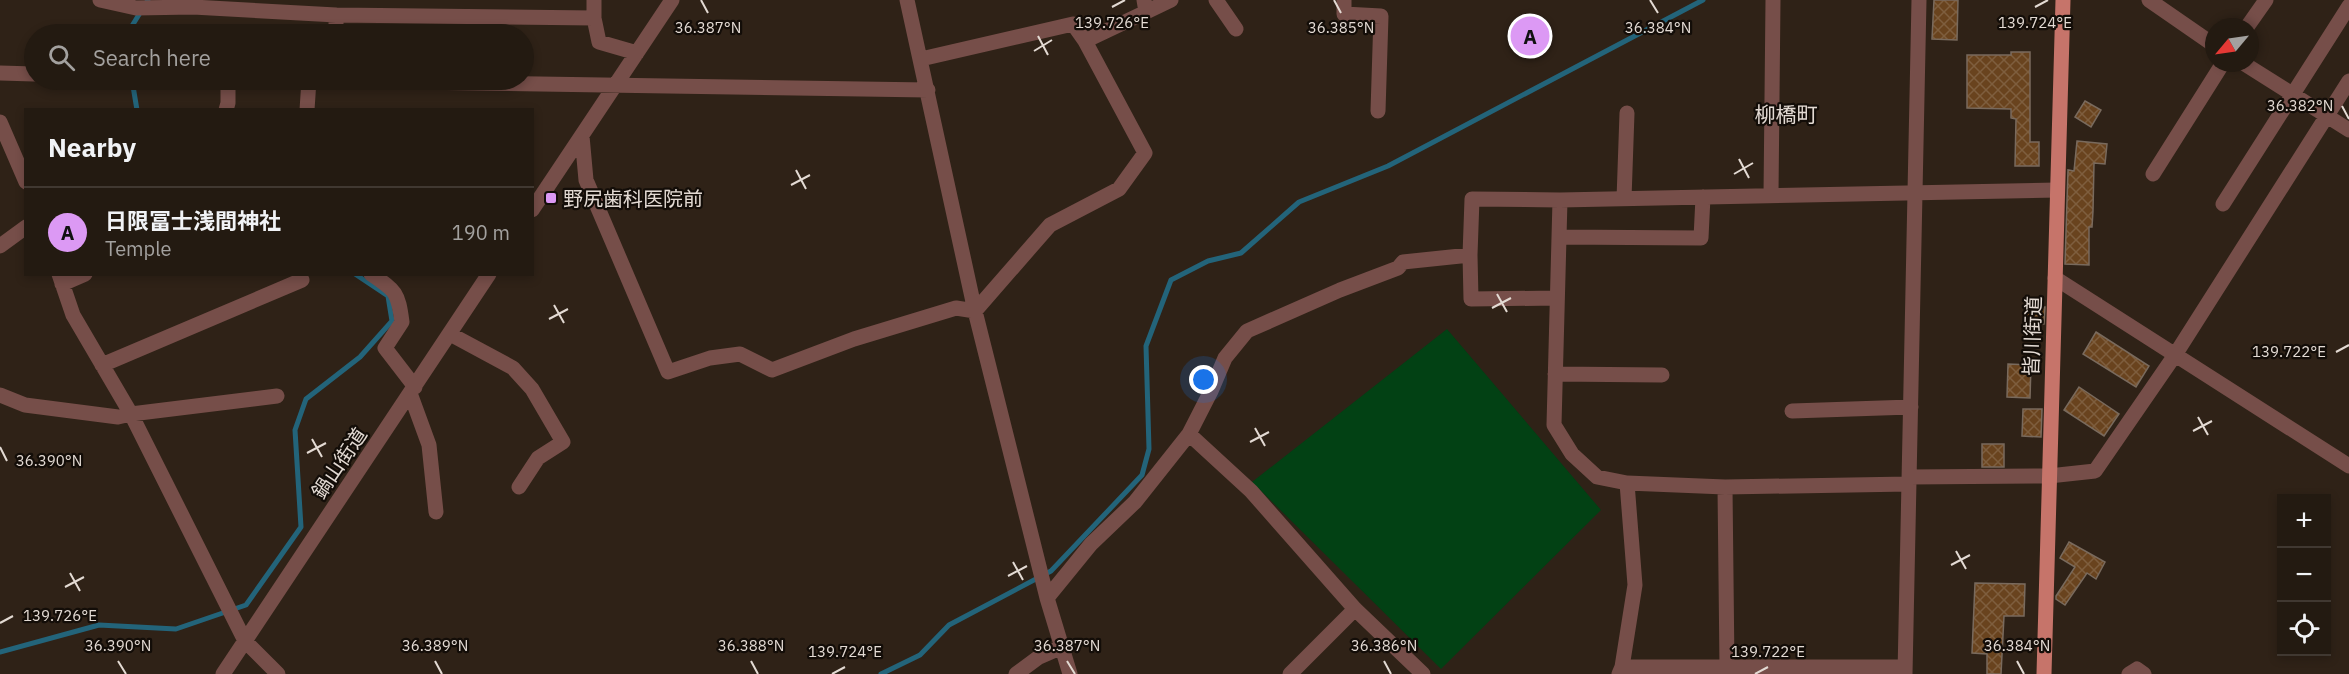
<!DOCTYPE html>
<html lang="en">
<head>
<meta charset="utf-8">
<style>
	:root { --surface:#231a11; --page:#2f271f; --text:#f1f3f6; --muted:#a3a19f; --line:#403831; --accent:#dc99f4 }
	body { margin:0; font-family:"IBM Plex Sans","Noto Sans JP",sans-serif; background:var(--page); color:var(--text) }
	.controls { position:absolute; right:18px; bottom:18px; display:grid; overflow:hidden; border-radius:0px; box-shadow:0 3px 9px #0003 }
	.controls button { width:54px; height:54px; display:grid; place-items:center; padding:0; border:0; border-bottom:2px solid var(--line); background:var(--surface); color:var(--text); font:30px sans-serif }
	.compass { position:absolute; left:2205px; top:18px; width:54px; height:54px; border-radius:50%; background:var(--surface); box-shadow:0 3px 9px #0003; rotate:241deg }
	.you { position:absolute; left:1204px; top:380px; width:21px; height:21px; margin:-15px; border:4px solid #fff; border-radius:50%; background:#1a73e8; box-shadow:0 0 0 9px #1a73e833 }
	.badge { display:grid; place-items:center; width:39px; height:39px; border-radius:50%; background:var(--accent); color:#111; font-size:20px; font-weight:700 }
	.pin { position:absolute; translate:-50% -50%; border:3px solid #fff; box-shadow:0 2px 6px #0006 }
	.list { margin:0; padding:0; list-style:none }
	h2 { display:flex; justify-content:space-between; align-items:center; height:78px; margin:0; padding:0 24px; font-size:26px }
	h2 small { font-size:20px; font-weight:400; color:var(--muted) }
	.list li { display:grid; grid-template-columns:39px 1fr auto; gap:18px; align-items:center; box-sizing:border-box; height:90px; padding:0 24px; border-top:2px solid var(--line) }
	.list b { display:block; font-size:22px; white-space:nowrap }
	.list p { margin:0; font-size:20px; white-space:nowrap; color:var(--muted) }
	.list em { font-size:20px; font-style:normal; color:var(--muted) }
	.icon { flex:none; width:33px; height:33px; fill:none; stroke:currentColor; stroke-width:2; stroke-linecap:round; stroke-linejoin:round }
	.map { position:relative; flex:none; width:2349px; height:674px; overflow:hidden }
	.search { position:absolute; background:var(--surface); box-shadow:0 3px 9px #0003; left:24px; top:24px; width:510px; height:66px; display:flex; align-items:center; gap:15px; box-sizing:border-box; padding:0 21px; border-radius:33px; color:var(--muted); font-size:22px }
	.panel { position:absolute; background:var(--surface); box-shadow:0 3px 9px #0003; left:24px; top:108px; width:510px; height:168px; border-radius:0px }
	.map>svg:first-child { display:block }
	.pitch { fill:#024114 }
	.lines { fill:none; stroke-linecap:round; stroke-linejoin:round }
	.stream { stroke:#23647a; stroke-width:5 }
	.building { fill:url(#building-cross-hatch); stroke:#796a5d; stroke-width:1.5 }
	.minor { stroke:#764e49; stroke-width:15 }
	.major { stroke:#c6746a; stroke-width:15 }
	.ticks { fill:none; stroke:#e3dad3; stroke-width:2 }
	.poi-dot { fill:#dc99f4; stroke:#130d08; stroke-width:2 }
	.labels { text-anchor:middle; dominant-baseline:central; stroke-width:4.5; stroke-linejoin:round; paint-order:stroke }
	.poi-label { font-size:20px; fill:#e3dad3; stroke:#130d08; text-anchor:start }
	.street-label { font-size:20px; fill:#e3dad3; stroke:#130d08 }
	.neighbourhood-label { font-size:21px; fill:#e3dad3; stroke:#130d08 }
	.ticks-label { font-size:15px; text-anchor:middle; fill:#e3dad3; stroke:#130d08; stroke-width:4.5; stroke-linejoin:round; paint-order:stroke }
</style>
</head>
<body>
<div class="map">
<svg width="2349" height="674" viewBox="0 0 2349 674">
	<defs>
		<pattern id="building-cross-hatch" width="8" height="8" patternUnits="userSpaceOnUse" patternTransform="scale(1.5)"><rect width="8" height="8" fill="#69431e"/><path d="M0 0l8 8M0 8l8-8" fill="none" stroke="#7e5e3e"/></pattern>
	</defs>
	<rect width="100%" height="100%" fill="#2f2217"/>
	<path class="pitch" d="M1447,329L1601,510L1441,669L1252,482Z"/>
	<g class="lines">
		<path class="stream" d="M127,34L148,0
			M132,80L137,110
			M0,652L99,625L176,629L246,605L301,527L295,430L306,399L360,357L392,321L388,296L355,274
			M881,674L920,655L949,625L1051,571L1142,475L1149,449L1146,346L1171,280L1208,261L1241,253L1299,202L1388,166L1703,0"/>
	</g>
	<path class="building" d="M1934,0H1958L1957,40L1932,39Z
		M2011,52H2030V142H2039V166H2015L2016,119L2011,118V109L1967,108V55H2011Z
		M2085,101L2101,110L2091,127L2075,117Z
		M2077,141L2107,144L2105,164L2094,163L2093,211L2092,227H2089V265L2065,264L2068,170L2074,171Z
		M2045,307L2044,324H2027L2026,308Z
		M2096,332L2149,366L2136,387L2083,354Z
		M2008,364L2031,365L2030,398L2007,397Z
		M2079,387L2119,414L2104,436L2064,410Z
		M2023,409H2042L2041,437L2022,436Z
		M1982,444H2004V467H1982Z
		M2069,542L2105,562L2096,579L2087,573L2065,605L2056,599V596L2075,567L2060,558Z
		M1975,583L2025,584L2024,616H2004L2001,674H1987V654L1972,653Z"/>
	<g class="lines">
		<path class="minor" d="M100,0L136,8L193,7L336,15V34
			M594,0V18L599,42L637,53
			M907,0L975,311L1047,598L1070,674
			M1216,0L1236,29
			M1344,0V14L1381,16L1378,111
			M2149,0L2214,45
			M1146,12L1171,0
			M336,15L594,18
			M2247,27L2266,0
			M921,59L1073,24L1085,41
			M2243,63L2349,130
			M0,73L34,74
			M287,80L928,90
			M226,110L228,103V80
			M307,110L309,80
			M0,122L26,182
			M582,136L586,180L668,372L710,358L740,354L772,370L854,339L956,308L975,311L1050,225L1119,189L1145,153L1085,41L1146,12L1144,0
			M2153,174L2223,63
			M1771,195L1773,0
			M1624,199L1627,113
			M1560,200L1554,425L1572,454L1597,477L1627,483
			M2223,204L2349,6
			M532,210L672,0
			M1559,237L1701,238L1703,197
			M0,246L26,227
			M1470,255L1471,299L1557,298
			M59,274L73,315L131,414L245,641L278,674
			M371,274C396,291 398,292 402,322L385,348L415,387
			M2055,278L2349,466
			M62,284L85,274
			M450,334L513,368L532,389L563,442L538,458L519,487
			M102,365L302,280
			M1555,374L1662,375
			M410,393L429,445L436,512
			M0,395L25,405L118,417L131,414L277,396
			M1792,411L1911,407
			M1189,434L1251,491L1355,609L1423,674
			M1909,477L2049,476L2095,471L2175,355L2349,81
			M1725,487L1727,667
			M1047,598L1091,544L1135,502L1189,434L1211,391L1225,358L1247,331L1340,290L1398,268L1403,262L1470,255L1472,199L1560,200L2057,190
			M1622,667H1905
			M223,674L489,274
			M1016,674L1039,657L1062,647
			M1290,674L1355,609
			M1619,674L1622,667L1635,585L1627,483L1725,487L1909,484
			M1905,674L1919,0
			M2129,674L2137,669L2144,674"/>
		<path class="major" d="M2044,674L2063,0"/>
	</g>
	<path class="ticks" d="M701,0L708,13M1334,0L1341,13M1650,0L1658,13M1112,7L1125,0M2035,7L2048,0M1038,36L1048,55M1034,51L1052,40M2342,106L2349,119M1739,159L1749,178M796,170L806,189M1734,174L1753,163M791,185L810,175M1497,294L1507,312M554,305L564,323M1492,308L1511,298M549,319L568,309M2336,352L2349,345M2198,417L2208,435M1255,428L1265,446M2193,431L2212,421M312,439L322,457M1250,442L1269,432M0,447L7,461M307,453L326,443M1956,551L1966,569M1013,562L1023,580M1951,565L1970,555M70,573L80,591M1008,576L1027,566M65,587L84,577M0,623L13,616M118,661L126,674M435,661L442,674M751,661L758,674M1067,661L1075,674M1384,661L1391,674M2017,661L2024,674M832,674L845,667M1755,674L1768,667"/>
	<rect class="poi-dot" x="545" y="192" width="12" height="12" rx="3"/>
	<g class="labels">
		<g class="poi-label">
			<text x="563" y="198">野尻歯科医院前</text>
		</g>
		<g class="street-label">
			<text transform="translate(2032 336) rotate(-88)">皆川街道</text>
			<text transform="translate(339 463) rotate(-56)">鍋山街道</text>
		</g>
		<g class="neighbourhood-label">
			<text x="1786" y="114">柳橋町</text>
		</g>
	</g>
	<g class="ticks-label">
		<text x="1112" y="28">139.726°E</text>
		<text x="2035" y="28">139.724°E</text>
		<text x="708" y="33">36.387°N</text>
		<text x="1341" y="33">36.385°N</text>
		<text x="1658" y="33">36.384°N</text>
		<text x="2300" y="111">36.382°N</text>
		<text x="2289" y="357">139.722°E</text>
		<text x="49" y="466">36.390°N</text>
		<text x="60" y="621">139.726°E</text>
		<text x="118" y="651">36.390°N</text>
		<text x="435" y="651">36.389°N</text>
		<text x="751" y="651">36.388°N</text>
		<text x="1067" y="651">36.387°N</text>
		<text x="1384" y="651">36.386°N</text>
		<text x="2017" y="651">36.384°N</text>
		<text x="845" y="657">139.724°E</text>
		<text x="1768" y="657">139.722°E</text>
	</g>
</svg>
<div class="controls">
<button>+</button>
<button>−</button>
<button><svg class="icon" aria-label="locate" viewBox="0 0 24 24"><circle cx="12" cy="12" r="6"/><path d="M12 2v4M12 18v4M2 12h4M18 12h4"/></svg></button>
</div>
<svg class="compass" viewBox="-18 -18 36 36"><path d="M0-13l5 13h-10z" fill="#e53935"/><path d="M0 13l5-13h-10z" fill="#a3a19f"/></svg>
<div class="you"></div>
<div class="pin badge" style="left:1530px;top:36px">A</div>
<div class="search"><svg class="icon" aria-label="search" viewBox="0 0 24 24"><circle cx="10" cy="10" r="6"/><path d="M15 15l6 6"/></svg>Search here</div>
<section class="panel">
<h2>Nearby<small></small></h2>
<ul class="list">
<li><span class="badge">A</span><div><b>日限冨士浅間神社</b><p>Temple</p></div><em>190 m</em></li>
</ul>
</section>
</div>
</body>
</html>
